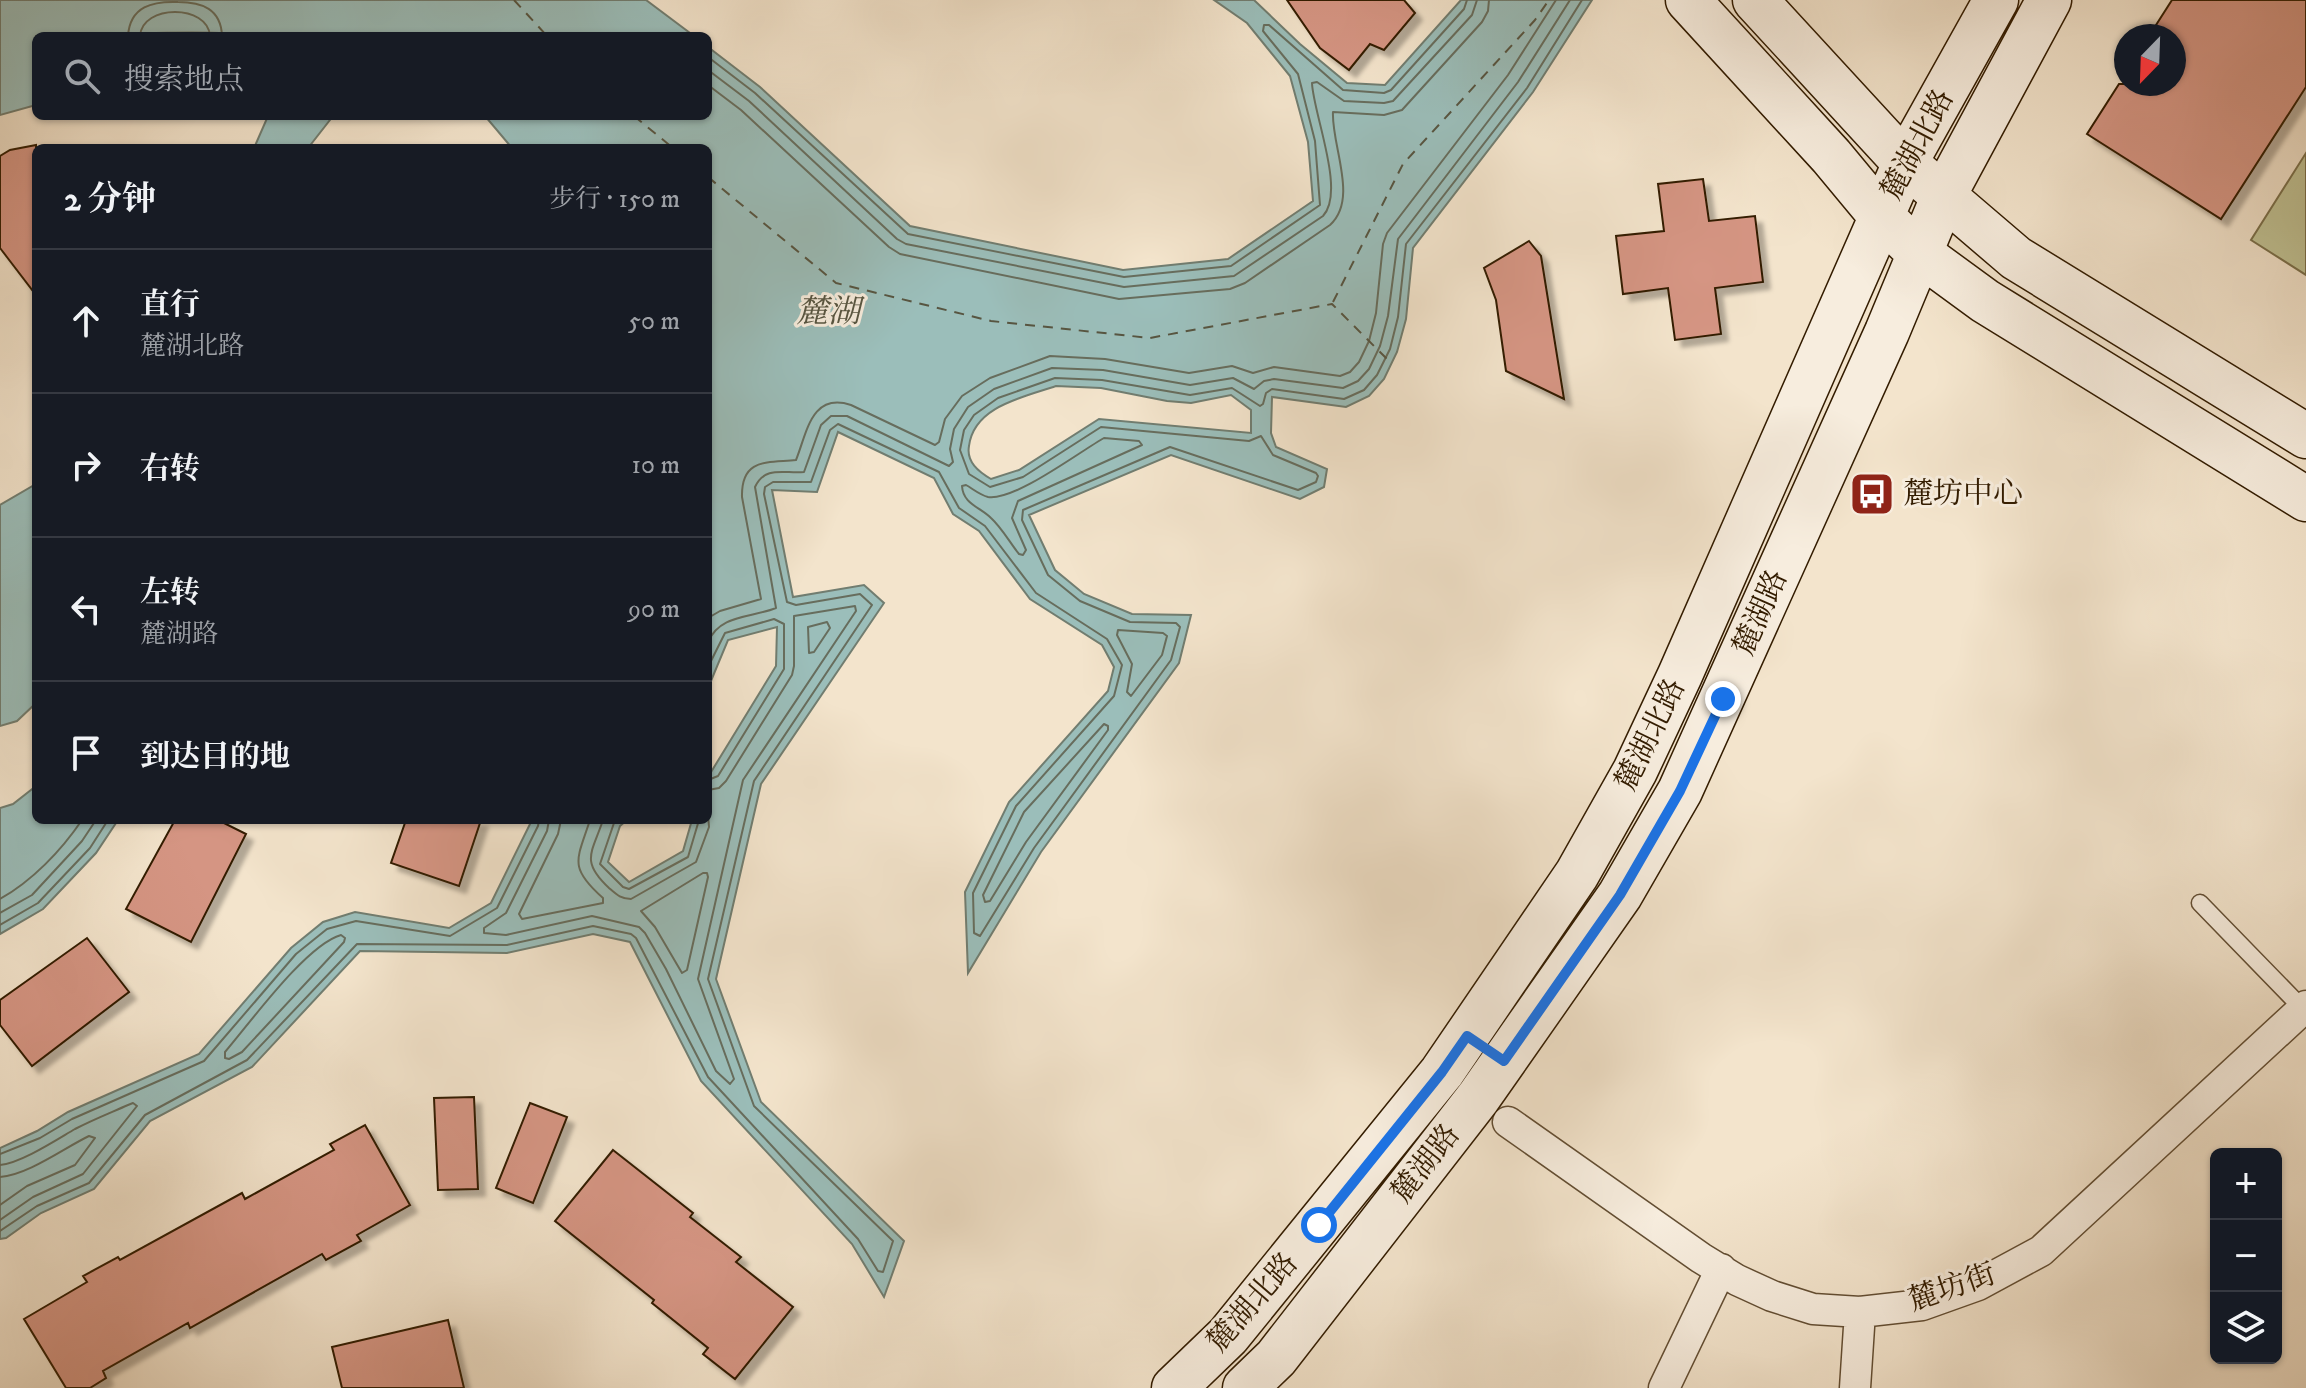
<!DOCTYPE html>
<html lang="zh">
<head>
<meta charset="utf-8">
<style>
	:root { --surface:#171b24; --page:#242831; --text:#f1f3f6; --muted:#9ea1a6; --line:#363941 }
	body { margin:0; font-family:"IM FELL DW Pica","Noto Serif SC",serif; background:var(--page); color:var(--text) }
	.controls { position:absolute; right:24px; bottom:24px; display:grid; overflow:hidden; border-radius:12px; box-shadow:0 2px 6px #0004 }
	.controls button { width:72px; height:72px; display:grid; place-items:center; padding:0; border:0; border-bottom:2px solid var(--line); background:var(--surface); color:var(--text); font:40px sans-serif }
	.compass { position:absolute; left:2114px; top:24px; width:72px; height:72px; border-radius:50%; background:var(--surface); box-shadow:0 2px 6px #0004; rotate:203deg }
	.stop { position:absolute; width:24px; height:24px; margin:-18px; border:6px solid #1a73e8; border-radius:50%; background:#fff }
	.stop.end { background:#1a73e8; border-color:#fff; box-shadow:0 2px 8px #0008 }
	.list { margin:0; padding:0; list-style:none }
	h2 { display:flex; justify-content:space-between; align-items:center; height:104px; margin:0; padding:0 32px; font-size:34px }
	h2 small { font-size:26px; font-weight:400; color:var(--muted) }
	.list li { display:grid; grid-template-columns:52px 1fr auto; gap:24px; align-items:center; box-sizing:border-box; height:144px; padding:0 32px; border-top:2px solid var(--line) }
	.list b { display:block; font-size:30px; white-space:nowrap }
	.list p { margin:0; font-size:26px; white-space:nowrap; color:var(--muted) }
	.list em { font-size:26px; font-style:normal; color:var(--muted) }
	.icon { flex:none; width:44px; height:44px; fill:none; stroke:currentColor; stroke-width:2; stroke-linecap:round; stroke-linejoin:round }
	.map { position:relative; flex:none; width:2306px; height:1388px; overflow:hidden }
	.search { position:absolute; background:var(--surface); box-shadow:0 2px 6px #0004; left:32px; top:32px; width:680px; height:88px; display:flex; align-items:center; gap:20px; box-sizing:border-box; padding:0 28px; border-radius:12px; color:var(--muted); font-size:30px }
	.panel { position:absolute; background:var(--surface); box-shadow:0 2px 6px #0004; left:32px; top:144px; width:680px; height:680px; border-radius:12px }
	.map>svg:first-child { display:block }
	.green { fill:#c0c294; stroke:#7a6f4a; stroke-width:2 }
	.water { fill:#9bbeba; stroke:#717d70; stroke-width:2; fill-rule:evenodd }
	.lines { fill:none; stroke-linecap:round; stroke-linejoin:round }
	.shore { stroke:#676d5d; stroke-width:2 }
	.ferry { stroke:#575541; stroke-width:2; stroke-dasharray:10 8; stroke-linecap:butt }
	.building { fill:#d59583; stroke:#331c00; stroke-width:2; filter:url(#shadow) }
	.lane-casing { stroke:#634e33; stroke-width:19 }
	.street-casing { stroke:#634e33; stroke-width:33 }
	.secondary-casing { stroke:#331c00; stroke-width:47 }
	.lane { stroke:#f7edde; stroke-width:16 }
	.street { stroke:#f7edde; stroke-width:30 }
	.secondary { stroke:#f7edde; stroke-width:44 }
	.route { stroke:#1a73e8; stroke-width:10 }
	.labels { text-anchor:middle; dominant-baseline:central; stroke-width:6; stroke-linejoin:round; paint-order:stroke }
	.street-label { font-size:30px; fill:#331c00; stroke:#f7edde }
	.poi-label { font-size:30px; fill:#331c00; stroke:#f7edde; text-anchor:start }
	.water-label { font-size:32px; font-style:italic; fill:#575541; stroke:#f7edde }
</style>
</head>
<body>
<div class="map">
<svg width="2306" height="1388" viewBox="0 0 2306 1388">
	<defs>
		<filter id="shadow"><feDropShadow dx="7" dy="7" stdDeviation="2" flood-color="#0004"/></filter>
	</defs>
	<rect width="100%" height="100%" fill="#f3e4cc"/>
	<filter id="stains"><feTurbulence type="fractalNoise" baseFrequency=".0025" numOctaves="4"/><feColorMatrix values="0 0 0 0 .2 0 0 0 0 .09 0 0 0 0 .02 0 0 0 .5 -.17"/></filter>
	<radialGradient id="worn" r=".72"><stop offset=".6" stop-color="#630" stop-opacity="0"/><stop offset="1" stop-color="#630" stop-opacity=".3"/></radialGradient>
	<path class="green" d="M2306,153V275L2251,240Z"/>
	<path class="water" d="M0,0H646L694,36H224L219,33C158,31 97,36 36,36V105L0,115Z
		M1214,0H1254L1300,44L1347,83L1385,85L1461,0H1592L1533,92L1413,248L1406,319L1397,352L1384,379L1369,396L1346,407L1272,397L1271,433L1276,447L1327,469L1324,487L1300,499L1171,455L1029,515L1055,570L1084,594L1132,614L1191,615L1179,663L1041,852L968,973L965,892L1009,802L1108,691L1114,667L1102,645L1030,599L979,531L953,514L934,478L838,432L817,492L772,490L793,597L864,585L884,603L761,784L716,979L761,1102L904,1241L884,1297L852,1244L701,1081L630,942L593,934L507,953L360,951L252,1067L150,1121L94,1189L41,1213L6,1238L0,1239V1148L37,1131L68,1112L199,1054L291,948L323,922L355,912L449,928L491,903L532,820H627L620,826L608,862L629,882L683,851L692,820H708V777L776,666L777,627L728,640L708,688V148H512L485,116H708V47L760,87L910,226L1123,270L1228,259L1313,201L1308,142L1290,76L1247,23ZM1056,386L1101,388L1167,401L1191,403L1231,395L1251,410V433L1099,419L1019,470L991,479C979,472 966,462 969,446C974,406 1024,397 1056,386Z
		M268,116H333L308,148H254Z
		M36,484V703L17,721L0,726V505Z
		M36,786V820H118L96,853L43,909L0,934V808L13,804Z"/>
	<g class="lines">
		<path class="shore" d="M128,36C130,6 153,1 178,2C202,2 221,9 222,36
			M140,36C142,4 208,4 210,36
			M708,57L755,93L908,234L1124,277L1231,266L1320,205L1315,141L1298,74L1263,31L1264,25H1269L1343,90L1384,93L1391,90L1464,9L1467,0
			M708,70L749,101L897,239L906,244L1124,287L1234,276L1323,216C1346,192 1313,113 1312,83L1317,82L1344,101L1384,103L1393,101L1472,15L1477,0
			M708,85L741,110L889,247L900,254L1119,299L1230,289L1245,283L1330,225C1359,199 1331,145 1333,112L1384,115L1402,110L1482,22L1488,11L1489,0
			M1104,438L1139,441L1142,445L1018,501L1012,518L1026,550L1023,555L1019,554C1010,543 1002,528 991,518C980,507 963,504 962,486L966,485C973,489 980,495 988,497C1015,501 1079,452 1104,438Z
			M708,618L720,611L761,599L742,497C741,457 769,463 796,460C807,433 811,392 851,405L935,445L939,442L945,419L962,396L990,378L1050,356L1105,359L1189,373L1232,366L1253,373L1274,367L1340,376L1350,372L1359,362L1369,341L1376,313L1383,244L1387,233L1508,75L1556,0
			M827,622L830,628L814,652L809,653L808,627Z
			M1118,630L1163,633L1167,636L1162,655L1131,696L1127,692L1132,664L1117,635Z
			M708,642C720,614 751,618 776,608L755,487C765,465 785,474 804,472L821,425L831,416H847L949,466L953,462L950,449L954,429L968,407L994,389L1052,368L1103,370L1190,385L1233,378L1254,389L1264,381L1274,379L1343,388L1358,381L1369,369L1380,346L1388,316L1398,239L1518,82L1570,0
			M708,667L725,633L774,619L784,624V669L718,776L708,780
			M1104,724L1108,726V730L1026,842L990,901L985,902L983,895L1024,812Z
			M549,820L547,831L506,913L484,928V933L506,935L592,916L639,927L645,933L666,969L716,1071L730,1084L734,1079L698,979L743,780L856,611L855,606L794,616V666L792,675L726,781L719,788L708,790
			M561,820L558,834L519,914L522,919L603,903V898C568,867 577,860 590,820
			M603,820C592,853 580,861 609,888C617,895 621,899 631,899L696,862L709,827L708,815
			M615,820L600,864L623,887L629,889L688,857L699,820
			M703,873H707L708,877L687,970L682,973L655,927L641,911Z
			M0,899C32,881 61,851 82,820
			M0,913L32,895L82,841L96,820
			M0,925L38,903L90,848L108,820
			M341,935L345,938L344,942L242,1052L229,1059L225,1058V1052C250,1023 306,945 341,935Z
			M0,1154L40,1138L72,1119L204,1061L296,954L327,929L356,921L450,936L497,908L538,826L539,820
			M0,1165C21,1163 56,1140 75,1129C92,1120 110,1113 128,1105L133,1103L137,1106L83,1174L33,1197L0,1220
			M0,1177C28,1175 64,1148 89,1136L95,1138L75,1165L27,1186L0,1205
			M0,1231L37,1206L89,1183L145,1115L247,1060L357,944L507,945L593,926L631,934L636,938L708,1077L858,1239L878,1271L883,1272L893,1241L754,1106L708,979L754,781L872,605L860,594L796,605L787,602L764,494L765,487L773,482H811L830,430L838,424L939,472L959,508L985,526L1036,593L1107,639L1122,665L1114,696L1016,806L973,893L974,933L980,936L1034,848L1171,660L1180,627L1176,623L1130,622L1080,601L1048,575L1022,520L1023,510L1170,447L1298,490L1316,482L1318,476L1316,473L1273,455L1261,436L1249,441L1101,427L1023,477L990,487L969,474L960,450L964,430L974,415L998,398L1055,378L1102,380L1190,395L1232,388L1260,406L1263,404L1266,393L1272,389L1344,399L1364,390L1377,375L1390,349L1398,317L1406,244L1527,88L1582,0"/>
		<path class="ferry" d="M514,0L547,36
			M634,116L673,148
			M708,177L836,283L991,321L1150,338L1332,304L1388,360
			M1333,302L1403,164L1535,20L1549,0"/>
	</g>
	<path class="building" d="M1287,0H1404L1415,13L1384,50L1370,44L1349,70L1320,48Z
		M2172,0H2306V87L2221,219L2087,134L2119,84H2174V36H2149Z
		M36,145V295L0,248V156L10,150Z
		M1703,179L1709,221L1755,216L1763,282L1715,288L1721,334L1675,340L1668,288L1623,294L1616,236L1664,231L1658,184Z
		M1529,241L1541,256L1564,399L1506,371L1496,300L1484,268Z
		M175,820H218L246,834L191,942L126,909Z
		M406,820H481L459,886L391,863Z
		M87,938L129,992L32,1066L0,1025V1000Z
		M474,1097L478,1189L438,1190L434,1098Z
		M530,1103L567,1117L533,1203L496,1188Z
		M365,1125L410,1205L357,1235L361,1241L326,1260L322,1254L190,1328L188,1323L103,1371L106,1378L90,1388H66L24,1319L87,1282L83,1276L118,1257L120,1260L242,1193L245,1199L334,1150L330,1144Z
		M613,1150L693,1213L690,1217L741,1257L736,1262L793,1307L735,1379L703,1354L708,1348L652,1303L654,1300L555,1221Z
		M448,1320L464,1388H342L332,1347Z"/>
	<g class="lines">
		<g class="lane-casing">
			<path id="lane" d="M2200,903L2303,1009"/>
		</g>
		<g class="street-casing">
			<path id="street" d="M1508,1122L1701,1258L1737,1280L1772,1296L1813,1309L1860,1312L1922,1305L1978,1285L2041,1251L2306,1006
				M1664,1388L1721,1269
				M1855,1388L1860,1312"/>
		</g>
		<g class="secondary-casing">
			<path id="secondary" d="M1688,0L1831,156L1880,215L1918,252L1985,301L2306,499
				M1755,0L1905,163L2016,258L2306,436
				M1174,1388L1228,1336L1442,1072L1577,874L1635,771L1680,675L1905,163L1996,0
				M1245,1388L1276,1358L1478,1098L1620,895L1680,791L1887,332L1944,195L2049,0"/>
		</g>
		<use href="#lane" class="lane"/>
		<use href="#street" class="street"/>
		<use href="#secondary" class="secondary"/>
	</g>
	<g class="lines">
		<path class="route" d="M1319,1225L1442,1072L1467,1036L1504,1061L1620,895L1680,791L1723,699"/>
	</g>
	<defs>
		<g id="bus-square" transform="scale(2.3)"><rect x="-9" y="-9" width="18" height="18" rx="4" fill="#8f2418" stroke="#f7edde"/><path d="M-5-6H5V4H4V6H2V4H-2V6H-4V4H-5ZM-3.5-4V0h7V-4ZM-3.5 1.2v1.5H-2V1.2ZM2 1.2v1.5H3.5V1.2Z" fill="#fff"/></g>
	</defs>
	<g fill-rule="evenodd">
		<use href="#bus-square" x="1872" y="494"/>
	</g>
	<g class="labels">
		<g class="street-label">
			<text transform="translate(1918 145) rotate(-62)">麓湖北路</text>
			<text transform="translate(1761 613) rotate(-66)">麓湖路</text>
			<text transform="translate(1651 735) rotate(-64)">麓湖北路</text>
			<text transform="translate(1426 1164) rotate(-52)">麓湖路</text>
			<text transform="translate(1952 1288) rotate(-19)">麓坊街</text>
			<text transform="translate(1253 1303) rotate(-49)">麓湖北路</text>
		</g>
		<g class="poi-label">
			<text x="1903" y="494">麓坊中心</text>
		</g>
		<g class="water-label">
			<text x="828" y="313">麓湖</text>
		</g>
	</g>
	<rect width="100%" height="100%" filter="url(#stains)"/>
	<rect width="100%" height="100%" fill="url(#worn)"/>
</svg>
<div class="controls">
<button>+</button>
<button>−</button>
<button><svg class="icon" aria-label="layers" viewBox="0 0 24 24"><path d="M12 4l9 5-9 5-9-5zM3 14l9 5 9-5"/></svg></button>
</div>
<svg class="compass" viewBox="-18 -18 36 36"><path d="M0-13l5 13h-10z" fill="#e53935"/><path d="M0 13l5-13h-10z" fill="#9ea1a6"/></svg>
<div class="stop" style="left:1319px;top:1225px"></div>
<div class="stop end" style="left:1723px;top:699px"></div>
<div class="search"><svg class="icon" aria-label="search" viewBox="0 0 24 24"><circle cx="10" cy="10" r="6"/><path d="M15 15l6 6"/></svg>搜索地点</div>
<section class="panel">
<h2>2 分钟<small>步行 · 150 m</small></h2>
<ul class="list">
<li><svg class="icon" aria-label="ahead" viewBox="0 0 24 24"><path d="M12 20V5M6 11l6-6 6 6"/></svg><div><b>直行</b><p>麓湖北路</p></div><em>50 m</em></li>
<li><svg class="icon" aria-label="right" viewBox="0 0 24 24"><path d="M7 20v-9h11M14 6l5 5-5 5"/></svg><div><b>右转</b></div><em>10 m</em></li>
<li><svg class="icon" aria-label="left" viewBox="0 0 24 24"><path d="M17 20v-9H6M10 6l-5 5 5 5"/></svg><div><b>左转</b><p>麓湖路</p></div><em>90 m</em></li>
<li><svg class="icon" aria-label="arrive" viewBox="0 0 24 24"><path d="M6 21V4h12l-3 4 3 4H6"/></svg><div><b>到达目的地</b></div></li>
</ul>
</section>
</div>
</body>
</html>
